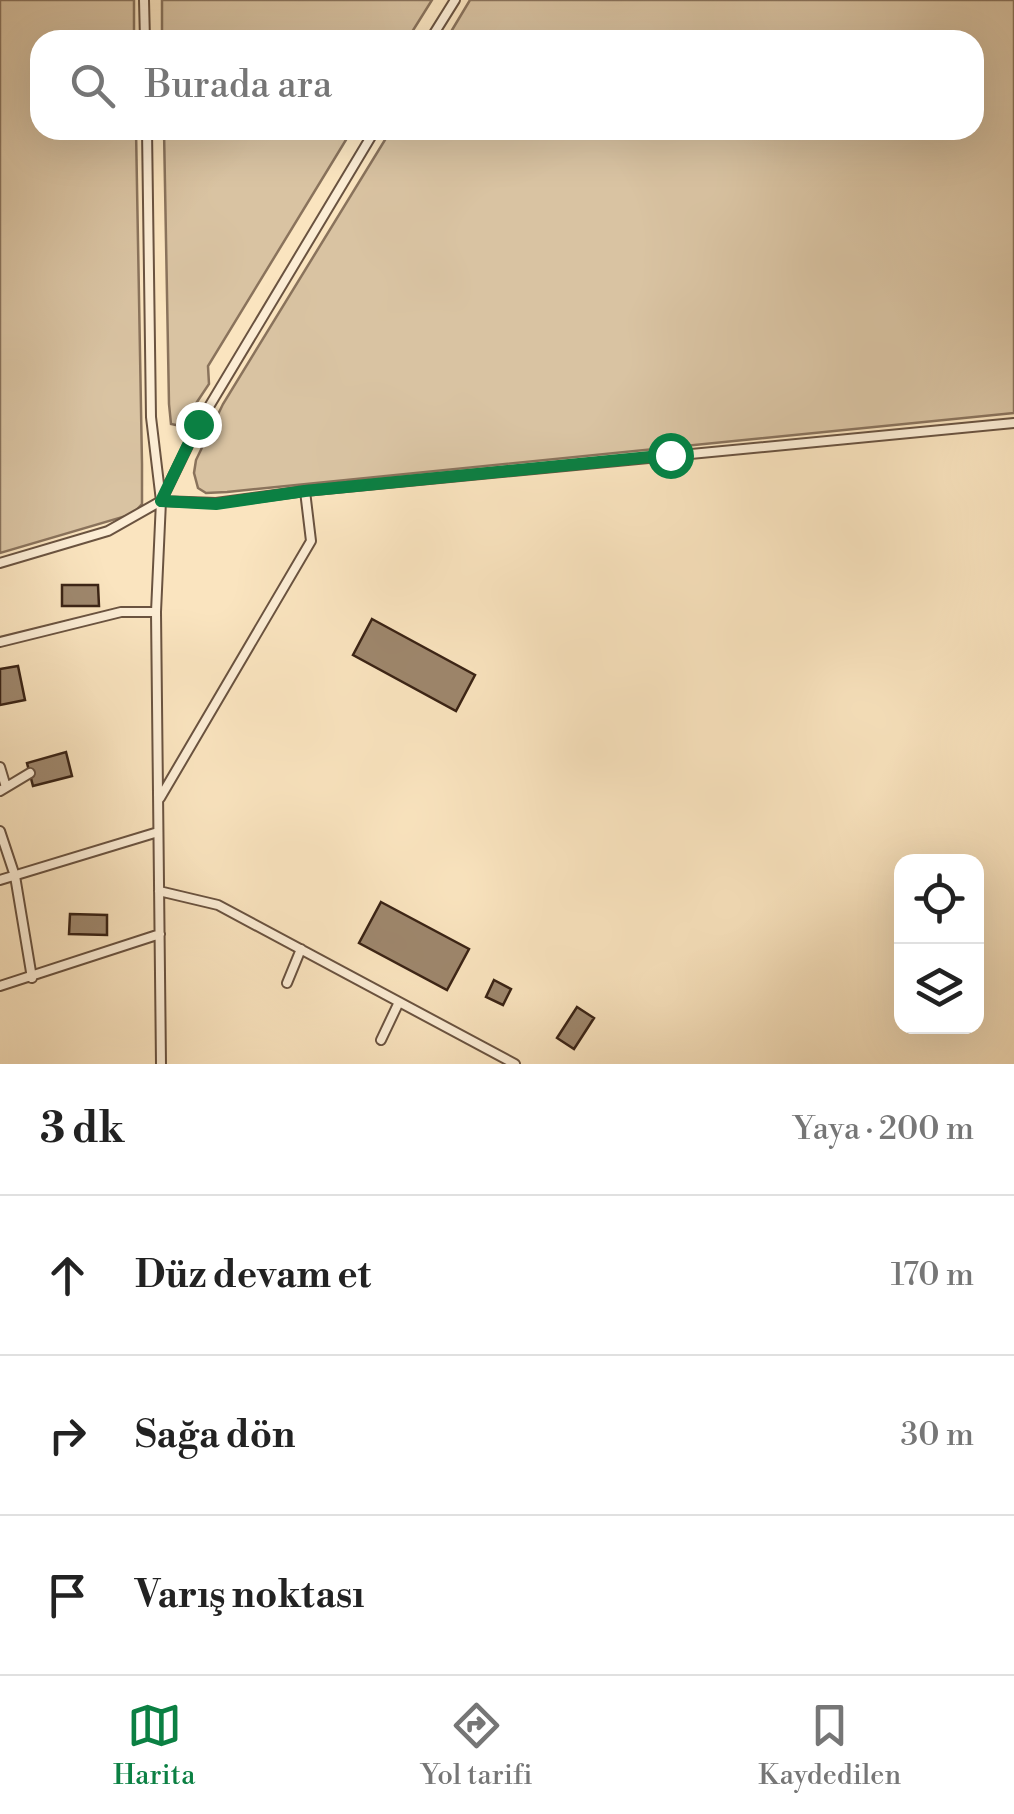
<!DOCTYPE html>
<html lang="tr">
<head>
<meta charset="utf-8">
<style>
	:root { --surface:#fff; --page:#f6f6f6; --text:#222; --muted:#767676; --line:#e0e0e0; --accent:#0b8043 }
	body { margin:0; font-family:"Libre Bodoni",serif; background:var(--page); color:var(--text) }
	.controls { position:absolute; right:30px; bottom:30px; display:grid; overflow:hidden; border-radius:20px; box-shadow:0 10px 40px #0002 }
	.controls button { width:90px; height:90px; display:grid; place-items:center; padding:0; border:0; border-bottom:2px solid var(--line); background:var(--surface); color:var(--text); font:50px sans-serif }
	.stop { position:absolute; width:30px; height:30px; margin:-22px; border:8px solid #0b8043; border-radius:50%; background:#fff }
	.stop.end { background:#0b8043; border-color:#fff; box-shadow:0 2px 10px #0008 }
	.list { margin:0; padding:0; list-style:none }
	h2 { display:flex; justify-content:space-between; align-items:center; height:130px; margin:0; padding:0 40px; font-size:42px }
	h2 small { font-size:32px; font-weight:400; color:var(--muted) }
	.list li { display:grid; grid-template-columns:65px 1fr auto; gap:30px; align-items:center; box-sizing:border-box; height:160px; padding:0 40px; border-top:2px solid var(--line) }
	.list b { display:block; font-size:38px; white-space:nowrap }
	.list em { font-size:32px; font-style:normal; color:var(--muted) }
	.icon { flex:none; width:55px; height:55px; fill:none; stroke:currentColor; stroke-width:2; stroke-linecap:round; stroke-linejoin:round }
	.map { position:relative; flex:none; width:1014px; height:1064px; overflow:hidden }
	.search { position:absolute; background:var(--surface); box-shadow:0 10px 40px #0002; left:30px; right:30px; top:30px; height:110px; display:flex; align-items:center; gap:25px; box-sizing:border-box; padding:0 35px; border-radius:30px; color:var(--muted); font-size:38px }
	.sheet { height:610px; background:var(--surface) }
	nav { display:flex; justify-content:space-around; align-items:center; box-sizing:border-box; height:140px; border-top:2px solid var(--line); background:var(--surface); font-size:28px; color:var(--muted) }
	nav a { display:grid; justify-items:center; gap:5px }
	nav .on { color:var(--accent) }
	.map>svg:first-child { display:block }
	.green { fill:#d9c3a2; stroke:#8a735c; stroke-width:2.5 }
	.building { fill:#9e876d; stroke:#3a2315; stroke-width:2.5 }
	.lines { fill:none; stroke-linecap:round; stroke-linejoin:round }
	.service-casing { stroke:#6a5340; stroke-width:12 }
	.service { stroke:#fcedd5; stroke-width:8 }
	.route { stroke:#0b8043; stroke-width:12 }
</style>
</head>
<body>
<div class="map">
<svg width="1014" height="1064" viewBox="0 0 1014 1064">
	<rect width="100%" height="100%" fill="#fae4bf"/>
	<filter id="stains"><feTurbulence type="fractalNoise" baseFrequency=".002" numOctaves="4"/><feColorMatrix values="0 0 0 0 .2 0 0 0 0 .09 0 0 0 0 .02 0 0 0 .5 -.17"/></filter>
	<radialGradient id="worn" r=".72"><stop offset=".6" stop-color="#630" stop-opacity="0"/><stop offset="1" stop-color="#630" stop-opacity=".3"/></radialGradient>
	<path class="green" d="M0,0H134V40H40V130H136L142,464V504L133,514L0,553Z
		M162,0H432L407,40H162Z
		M470,0H1014V413L227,492L206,493L198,488L194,473L196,460L223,404L391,130H974V40H446Z
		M164,130H352L208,366L209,384L181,426L171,424L169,404Z"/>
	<path class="building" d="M62,585H98L99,606H62Z
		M372,619L475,675L456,711L353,655Z
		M18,666L25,700L0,705V669Z
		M66,752L72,776L33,786L27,763Z
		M381,902L469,949L447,990L359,943Z
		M70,914L107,915V935L69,934Z
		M494,980L511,989L503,1005L486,997Z
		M577,1007L594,1018L574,1049L557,1038Z"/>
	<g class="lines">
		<g class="service-casing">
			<path id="service" d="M144,0L145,40
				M430,40L455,0
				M147,130L151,417L161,501L156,612L161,1064
				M161,501L198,425L375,130
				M0,563L108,531L161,501L216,503L305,491L1014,423
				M0,642L121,612H156
				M0,767L6,787
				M0,791L30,773
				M160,798L311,541L305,491
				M0,831L15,876L32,978
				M0,880L158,832
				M159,891L218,905L515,1064
				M287,983L301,949
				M0,986L160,934
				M381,1040L399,1002"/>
		</g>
		<use href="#service" class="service"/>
	</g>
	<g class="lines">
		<path class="route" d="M198,424L161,501L216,504L305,491L670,455"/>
	</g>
	<rect width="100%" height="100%" filter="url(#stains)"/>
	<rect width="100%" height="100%" fill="url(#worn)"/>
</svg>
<div class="controls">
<button><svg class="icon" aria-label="locate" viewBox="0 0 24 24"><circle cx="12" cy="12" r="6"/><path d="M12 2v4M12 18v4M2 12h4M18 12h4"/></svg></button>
<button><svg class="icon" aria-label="layers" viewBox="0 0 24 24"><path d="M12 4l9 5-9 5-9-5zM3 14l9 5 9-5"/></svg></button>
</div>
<div class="stop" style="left:670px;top:455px"></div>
<div class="stop end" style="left:198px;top:424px"></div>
<div class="search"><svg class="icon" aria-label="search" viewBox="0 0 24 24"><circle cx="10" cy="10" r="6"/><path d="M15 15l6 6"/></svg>Burada ara</div>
</div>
<section class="sheet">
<h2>3 dk<small>Yaya · 200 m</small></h2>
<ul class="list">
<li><svg class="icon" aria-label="ahead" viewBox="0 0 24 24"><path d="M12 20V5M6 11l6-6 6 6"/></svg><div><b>Düz devam et</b></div><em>170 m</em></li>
<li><svg class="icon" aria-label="right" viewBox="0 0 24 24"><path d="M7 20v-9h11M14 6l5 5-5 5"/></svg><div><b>Sağa dön</b></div><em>30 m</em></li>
<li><svg class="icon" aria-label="arrive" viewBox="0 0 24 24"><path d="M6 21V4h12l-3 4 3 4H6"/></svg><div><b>Varış noktası</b></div></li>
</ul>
</section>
<nav>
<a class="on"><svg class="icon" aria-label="map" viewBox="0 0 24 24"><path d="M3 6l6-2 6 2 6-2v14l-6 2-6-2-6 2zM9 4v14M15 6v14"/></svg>Harita</a>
<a><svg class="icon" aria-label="directions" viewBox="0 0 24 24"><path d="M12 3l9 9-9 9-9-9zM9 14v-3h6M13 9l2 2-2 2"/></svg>Yol tarifi</a>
<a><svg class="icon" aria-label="saved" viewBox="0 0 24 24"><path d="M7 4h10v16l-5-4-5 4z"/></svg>Kaydedilen</a>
</nav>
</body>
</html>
